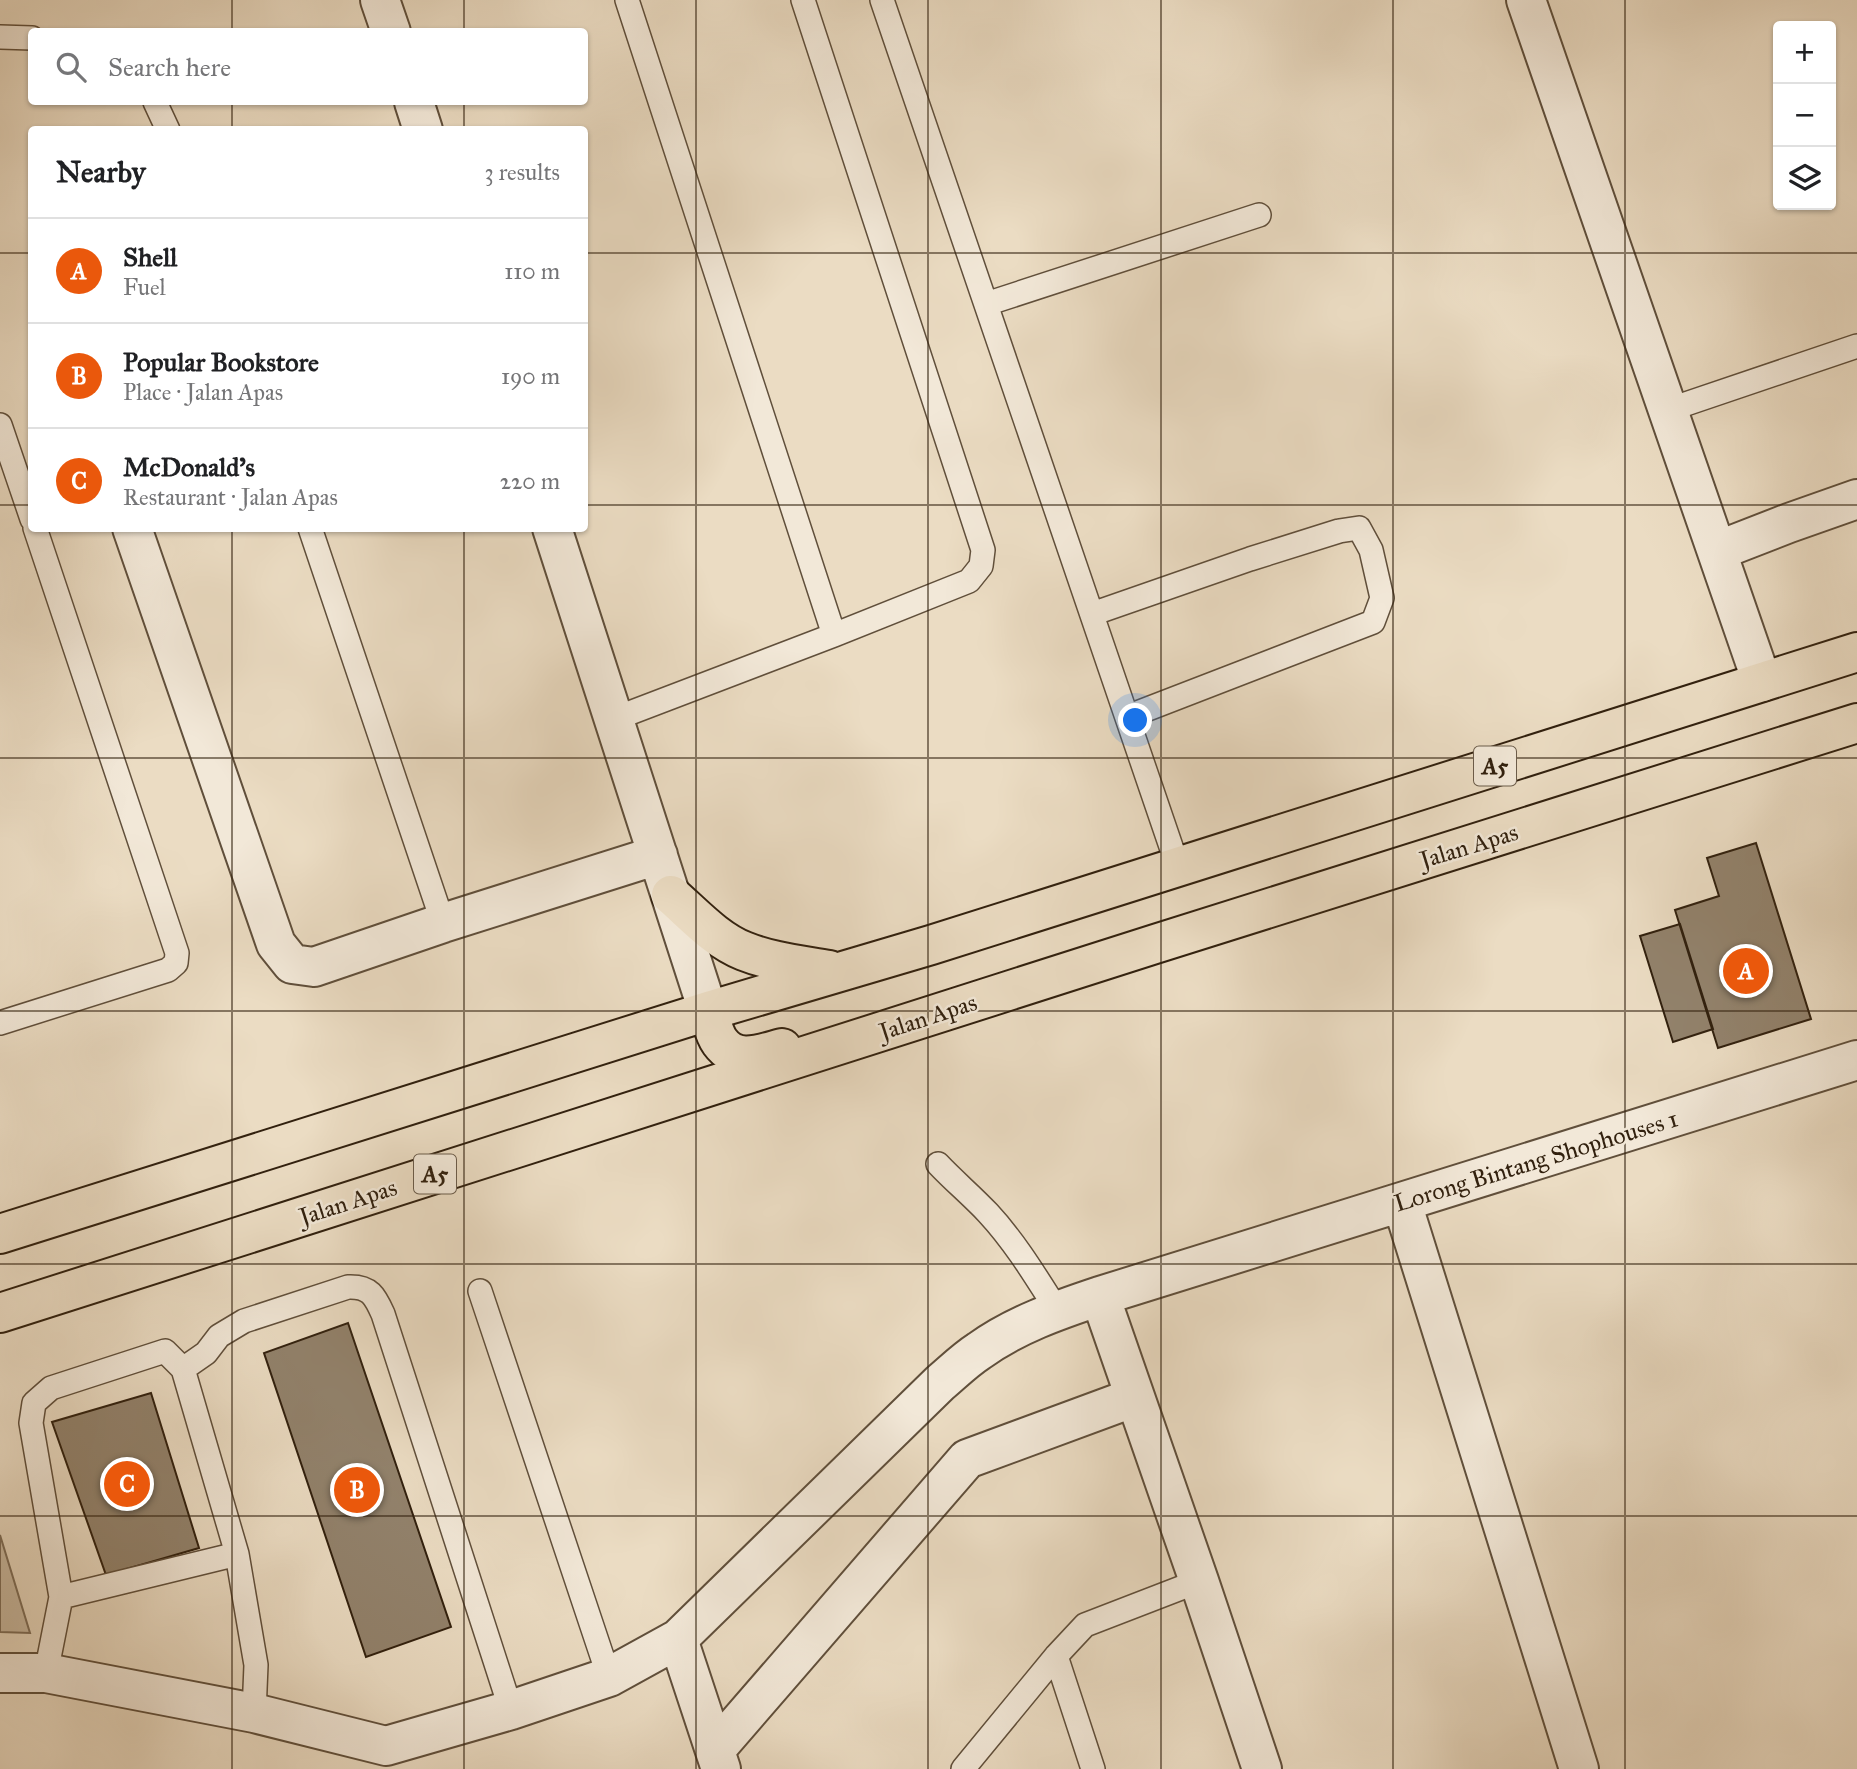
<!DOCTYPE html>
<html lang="en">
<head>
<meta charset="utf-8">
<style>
	:root { --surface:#fff; --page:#f6f6f6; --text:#202124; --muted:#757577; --line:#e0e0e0; --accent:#ea580c }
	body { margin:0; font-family:"IM FELL Great Primer",serif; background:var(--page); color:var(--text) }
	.controls { position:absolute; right:21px; top:21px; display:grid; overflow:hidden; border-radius:7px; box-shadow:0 2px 5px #0004 }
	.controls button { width:63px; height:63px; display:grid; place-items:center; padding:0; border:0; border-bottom:2px solid var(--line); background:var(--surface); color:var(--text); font:35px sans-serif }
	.you { position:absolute; left:1136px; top:721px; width:24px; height:24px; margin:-18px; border:5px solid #fff; border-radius:50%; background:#1a73e8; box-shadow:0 0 0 10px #1a73e833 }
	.badge { display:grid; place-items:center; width:46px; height:46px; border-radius:50%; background:var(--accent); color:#fff; font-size:23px; font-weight:700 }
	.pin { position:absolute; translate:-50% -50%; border:4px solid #fff; box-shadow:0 2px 7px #0006 }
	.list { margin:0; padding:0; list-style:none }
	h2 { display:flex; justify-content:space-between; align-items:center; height:91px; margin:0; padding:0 28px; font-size:30px }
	h2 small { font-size:23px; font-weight:400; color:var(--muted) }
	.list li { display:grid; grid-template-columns:46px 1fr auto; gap:21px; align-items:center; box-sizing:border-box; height:105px; padding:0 28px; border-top:2px solid var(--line) }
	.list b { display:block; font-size:26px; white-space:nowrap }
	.list p { margin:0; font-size:23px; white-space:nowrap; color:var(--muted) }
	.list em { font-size:23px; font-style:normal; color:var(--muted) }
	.icon { flex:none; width:38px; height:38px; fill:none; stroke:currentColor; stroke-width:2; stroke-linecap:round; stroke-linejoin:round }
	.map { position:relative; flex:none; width:1857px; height:1769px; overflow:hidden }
	.search { position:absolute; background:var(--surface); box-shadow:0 2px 5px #0004; left:28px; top:28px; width:560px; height:77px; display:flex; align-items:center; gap:18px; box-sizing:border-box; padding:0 24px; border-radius:7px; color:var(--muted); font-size:26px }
	.panel { position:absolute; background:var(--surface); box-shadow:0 2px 5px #0004; left:28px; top:126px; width:560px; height:406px; border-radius:7px }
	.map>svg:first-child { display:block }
	.green { fill:#cbbca4; stroke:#7e6e59; stroke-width:2 }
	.building { fill:#92826c; stroke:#31200e; stroke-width:2 }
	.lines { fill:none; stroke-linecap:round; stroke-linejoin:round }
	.service-casing { stroke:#604f3b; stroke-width:26 }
	.minor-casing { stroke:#604f3b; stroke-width:42 }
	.trunk-casing { stroke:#31200e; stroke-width:42 }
	.service { stroke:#f2e8d8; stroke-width:23 }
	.minor { stroke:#f2e8d8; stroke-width:38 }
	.trunk { stroke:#ebdcc3; stroke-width:38 }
	.grid { fill:none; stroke:#31200e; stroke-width:2; stroke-opacity:0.55 }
	.labels { text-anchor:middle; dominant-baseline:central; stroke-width:5; stroke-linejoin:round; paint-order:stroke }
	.shield { fill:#f2e8d8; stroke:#6b5c4b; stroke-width:2 }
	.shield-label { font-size:23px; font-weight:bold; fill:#31200e }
	.street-label { font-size:24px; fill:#31200e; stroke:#f2e8d8 }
</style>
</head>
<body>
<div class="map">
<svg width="1857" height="1769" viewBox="0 0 1857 1769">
	<rect width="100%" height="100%" fill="#ebdcc3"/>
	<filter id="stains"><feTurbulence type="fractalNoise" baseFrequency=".00286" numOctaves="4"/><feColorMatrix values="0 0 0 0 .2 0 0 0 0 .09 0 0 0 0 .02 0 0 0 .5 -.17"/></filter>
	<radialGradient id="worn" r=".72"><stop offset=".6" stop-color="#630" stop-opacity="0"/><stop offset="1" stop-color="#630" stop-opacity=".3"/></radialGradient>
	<path class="green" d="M0,1535L30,1633L0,1632Z"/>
	<path class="building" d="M1756,843L1811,1019L1718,1048L1675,910L1719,896L1707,858Z
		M1680,924L1713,1029L1673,1042L1640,936Z
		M348,1323L451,1627L366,1657L264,1353Z
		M151,1393L199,1548L106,1575L52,1422Z"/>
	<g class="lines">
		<g class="service-casing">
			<path id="service" d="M627,0L834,635
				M882,0L1178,867
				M0,37L32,38
				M155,102L168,130
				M986,304L1259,215
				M1668,410L1857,346
				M0,425L32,519
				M310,528L443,923
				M1092,614L1250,559L1339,531L1359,528L1371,550L1382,598L1373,622L1127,717
				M614,719L834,635L969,581L981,566L983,550L803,0
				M0,1023L168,970L176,963L177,953L35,528
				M938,1164C954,1181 972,1196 988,1213C1015,1242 1036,1277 1057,1310
				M480,1291L609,1677
				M183,1369L206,1353L219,1336L244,1321L348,1287C370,1286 375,1296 383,1314L511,1710
				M61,1597L237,1554
				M1056,1656L1093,1769
				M46,1673L61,1597L31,1423L34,1403L51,1388L165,1351L183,1369L237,1554L256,1665L254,1713
				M963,1769L1056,1656L1085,1625L1199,1581"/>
		</g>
		<g class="minor-casing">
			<path id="minor" d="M380,0L391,32
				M1526,0L1762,682
				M414,102L423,130
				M132,528L276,944L292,964L314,967L443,923L658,855
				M552,528L708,1011
				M1717,551L1789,523L1857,499
				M1402,1203L1579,1769
				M1100,1296L1199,1581L1262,1769
				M678,1639L721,1769
				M0,1673H46L254,1713L386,1746L511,1710L609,1677L678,1639L940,1383C953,1372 965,1360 979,1351C1015,1325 1058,1310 1100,1296L1857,1060
				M715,1750L967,1459L1135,1397"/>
		</g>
		<g class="trunk-casing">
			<path id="trunk" d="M671,895C694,915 716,940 744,951C771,962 801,965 829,970
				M708,1011C711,1020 714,1034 720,1042C736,1064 760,1054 782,1048
				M0,1234L708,1011L931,945L1857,652
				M0,1313L1155,944L1857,723"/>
		</g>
		<use href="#service" class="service"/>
		<use href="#minor" class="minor"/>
		<use href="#trunk" class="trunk"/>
	</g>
	<path class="grid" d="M232,0V32M464,0V32M696,0V1769M928,0V1769M1161,0V1769M1393,0V1769M1625,0V1769M232,102V130M464,102V130M0,253H32M584,253H1857M0,505H32M584,505H1857M232,528V1769M464,528V1769M0,758H1857M0,1011H1857M0,1264H1857M0,1516H1857"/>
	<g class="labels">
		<g class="shield">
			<rect x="1474" y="746.5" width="42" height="39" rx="5"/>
			<rect x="414" y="1154.5" width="42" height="39" rx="5"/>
		</g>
		<g class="shield-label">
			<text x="1495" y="766">A5</text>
			<text x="435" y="1174">A5</text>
		</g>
		<g class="street-label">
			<text transform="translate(1469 846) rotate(-17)">Jalan Apas</text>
			<text transform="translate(928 1017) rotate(-18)">Jalan Apas</text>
			<text transform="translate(1536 1161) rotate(-17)">Lorong Bintang Shophouses 1</text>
			<text transform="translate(348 1202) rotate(-18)">Jalan Apas</text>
		</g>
	</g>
	<rect width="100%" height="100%" filter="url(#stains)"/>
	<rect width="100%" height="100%" fill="url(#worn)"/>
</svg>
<div class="controls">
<button>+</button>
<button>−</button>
<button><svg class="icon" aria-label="layers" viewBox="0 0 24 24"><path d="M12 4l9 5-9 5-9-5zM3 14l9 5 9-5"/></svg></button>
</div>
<div class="you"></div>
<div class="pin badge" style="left:1746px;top:971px">A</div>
<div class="pin badge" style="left:357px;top:1490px">B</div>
<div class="pin badge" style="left:127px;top:1484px">C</div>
<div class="search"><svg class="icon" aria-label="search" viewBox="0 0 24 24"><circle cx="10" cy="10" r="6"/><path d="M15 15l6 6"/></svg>Search here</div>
<section class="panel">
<h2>Nearby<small>3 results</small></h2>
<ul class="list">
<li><span class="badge">A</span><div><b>Shell</b><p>Fuel</p></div><em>110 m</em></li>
<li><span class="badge">B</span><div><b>Popular Bookstore</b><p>Place · Jalan Apas</p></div><em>190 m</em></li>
<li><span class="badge">C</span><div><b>McDonald's</b><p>Restaurant · Jalan Apas</p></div><em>220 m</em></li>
</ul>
</section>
</div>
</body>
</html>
